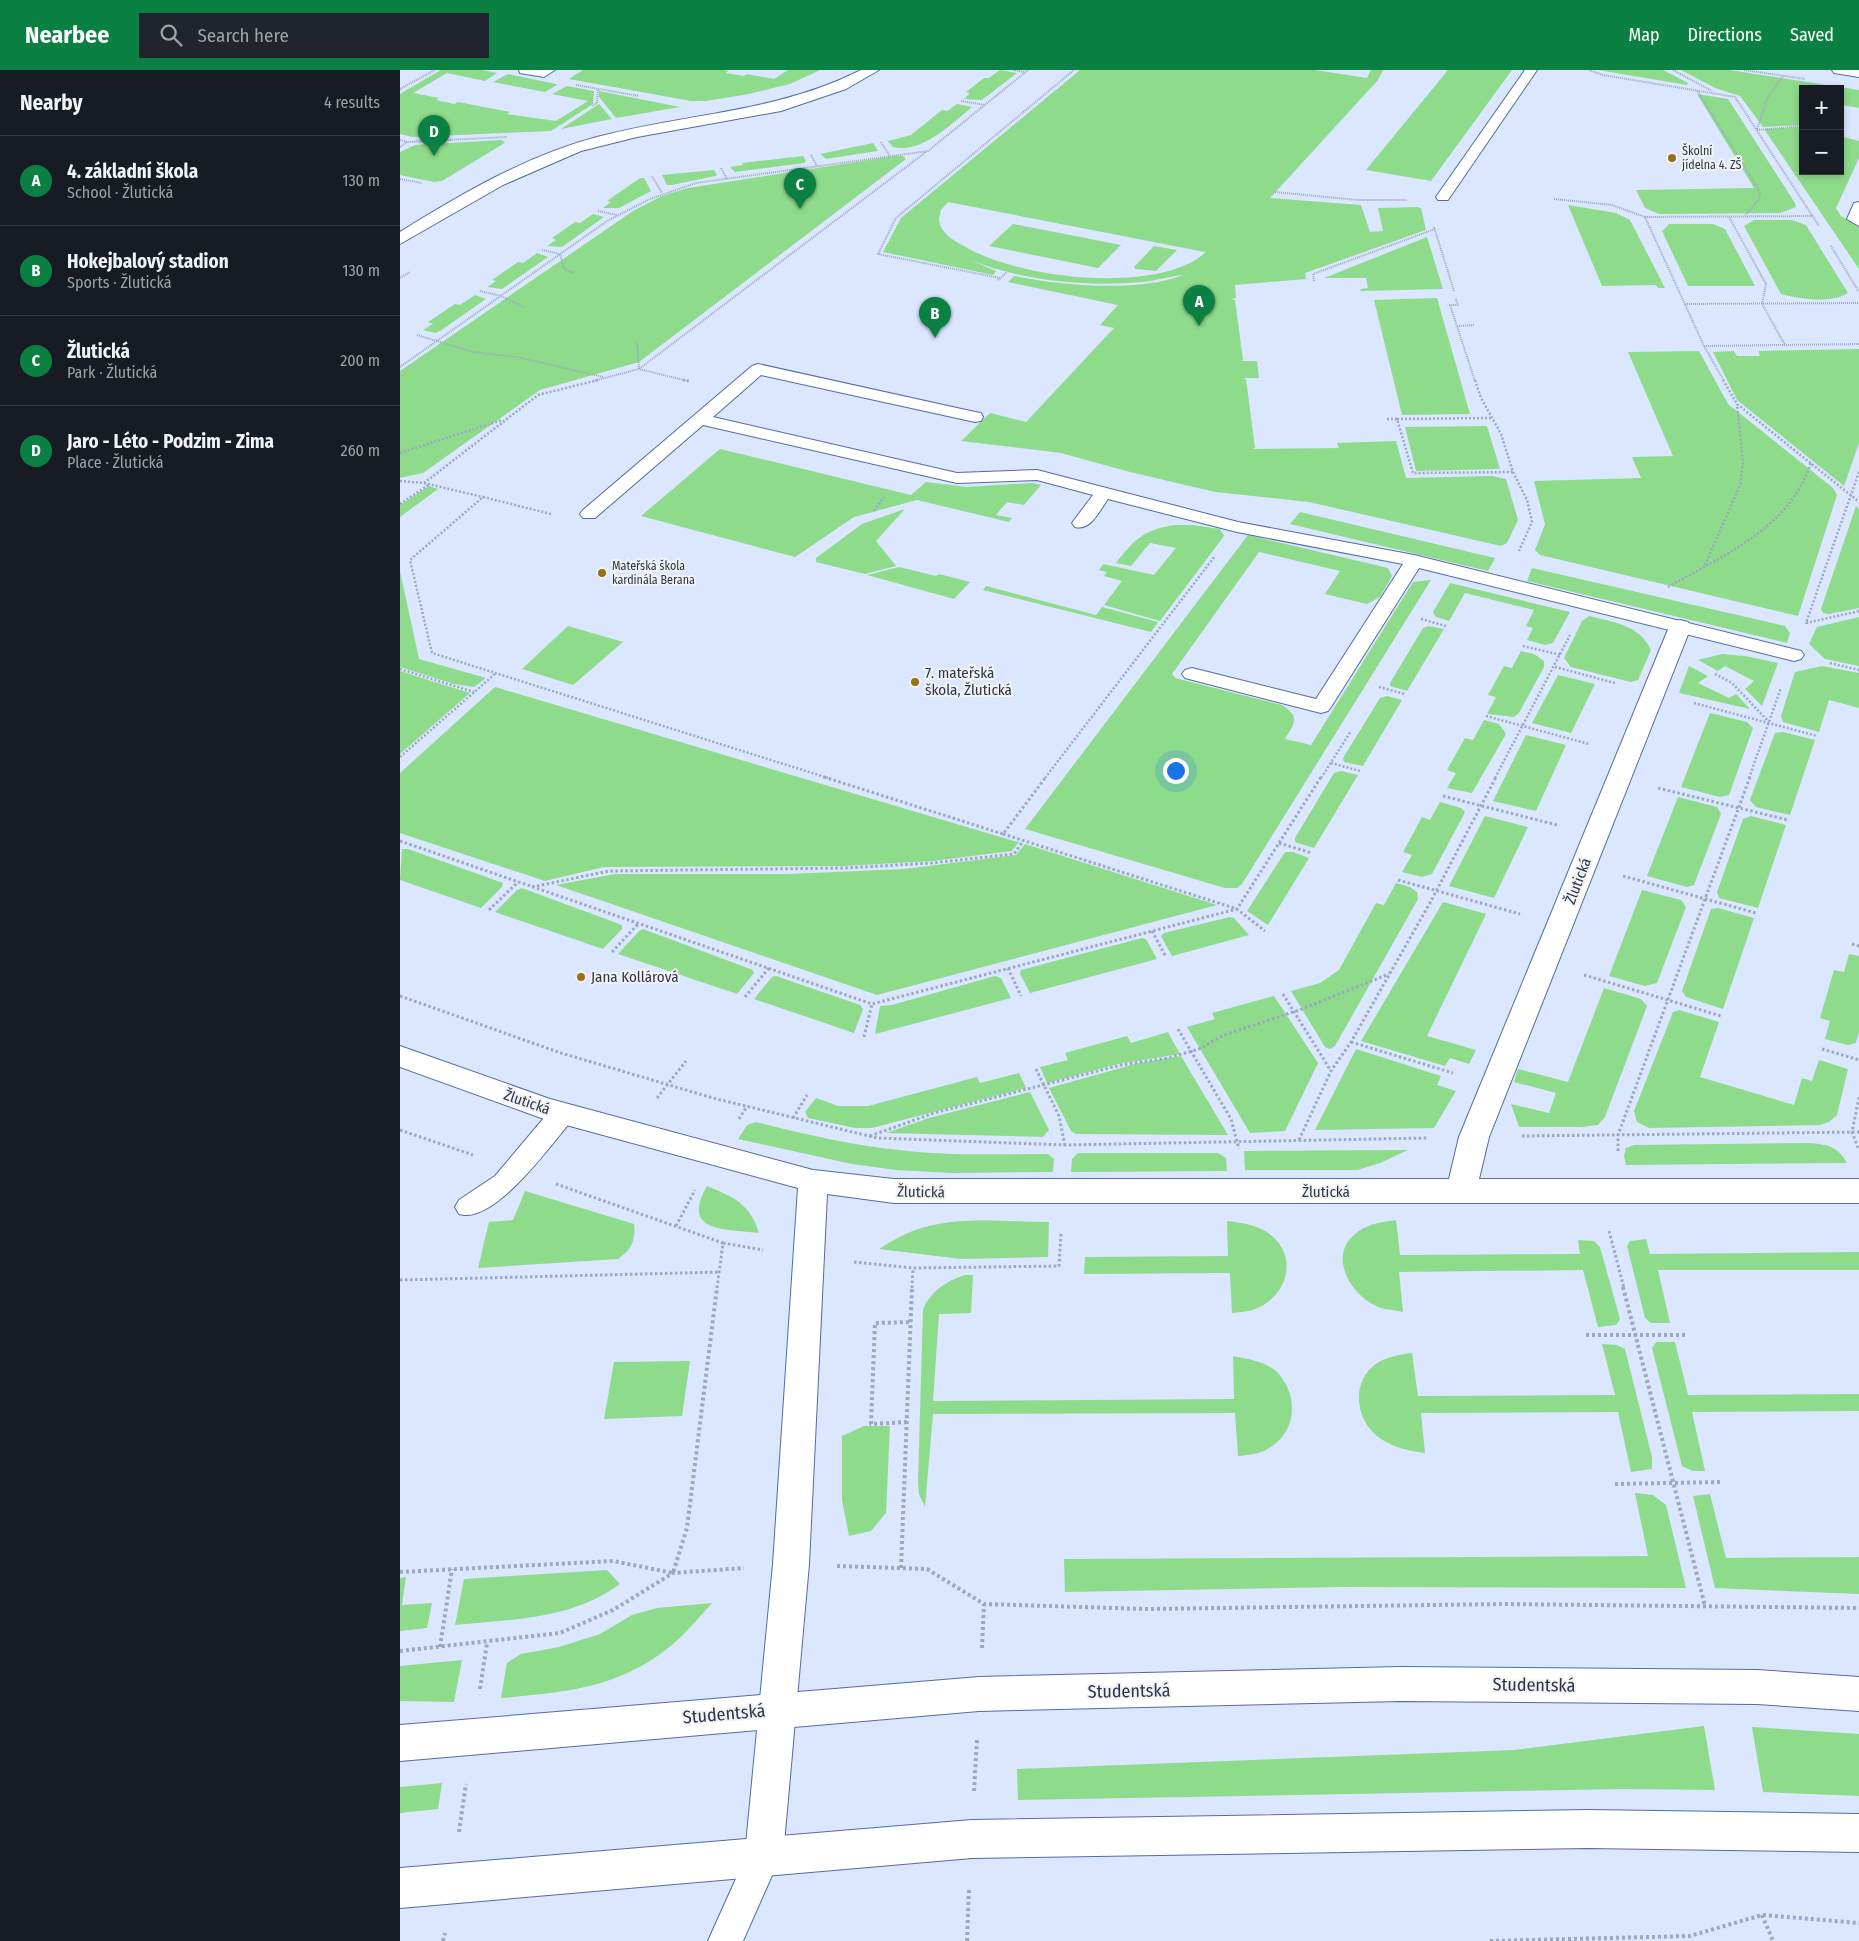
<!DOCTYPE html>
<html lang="en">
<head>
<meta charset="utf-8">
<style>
	:root { --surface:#171b24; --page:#20242c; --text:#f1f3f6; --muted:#9ea1a6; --line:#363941; --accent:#0b8043 }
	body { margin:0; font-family:"Fira Sans Condensed",sans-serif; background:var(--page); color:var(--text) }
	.controls { position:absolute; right:15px; top:15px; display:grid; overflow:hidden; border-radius:0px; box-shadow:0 2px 8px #0003 }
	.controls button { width:45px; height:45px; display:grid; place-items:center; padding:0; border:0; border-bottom:1px solid var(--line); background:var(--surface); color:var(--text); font:25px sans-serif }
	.you { position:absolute; left:775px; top:700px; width:18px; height:18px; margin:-12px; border:4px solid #fff; border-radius:50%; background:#1a73e8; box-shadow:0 0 0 8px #1a73e833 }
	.badge { display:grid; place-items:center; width:32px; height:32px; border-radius:50%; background:var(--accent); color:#fff; font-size:16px; font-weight:700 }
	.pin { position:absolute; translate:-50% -41px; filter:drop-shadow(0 1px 2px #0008) }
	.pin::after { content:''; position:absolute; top:26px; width:18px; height:15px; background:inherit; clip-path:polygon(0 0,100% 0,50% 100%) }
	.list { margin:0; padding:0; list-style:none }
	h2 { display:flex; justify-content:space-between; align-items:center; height:65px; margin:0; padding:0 20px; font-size:21px }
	h2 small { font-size:16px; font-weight:400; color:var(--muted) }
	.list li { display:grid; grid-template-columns:32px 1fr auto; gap:15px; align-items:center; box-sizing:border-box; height:90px; padding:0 20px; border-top:1px solid var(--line) }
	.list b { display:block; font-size:19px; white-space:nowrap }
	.list p { margin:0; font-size:16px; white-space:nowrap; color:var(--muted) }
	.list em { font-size:16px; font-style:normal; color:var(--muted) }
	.icon { flex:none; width:28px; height:28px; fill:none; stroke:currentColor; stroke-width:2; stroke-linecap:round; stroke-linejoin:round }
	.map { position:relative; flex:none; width:1459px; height:1871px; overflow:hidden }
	header { display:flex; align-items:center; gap:30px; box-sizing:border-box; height:70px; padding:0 25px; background:var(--accent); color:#fff }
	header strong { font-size:24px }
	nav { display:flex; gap:28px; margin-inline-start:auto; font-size:18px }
	.search { width:350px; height:45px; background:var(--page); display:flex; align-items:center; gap:12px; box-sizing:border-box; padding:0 18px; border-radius:0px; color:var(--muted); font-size:19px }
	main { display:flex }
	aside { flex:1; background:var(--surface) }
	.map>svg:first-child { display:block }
	.green { fill:#8fdb8c; fill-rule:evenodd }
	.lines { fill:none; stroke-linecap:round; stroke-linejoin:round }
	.service-casing { stroke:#526ca0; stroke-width:2 }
	.minor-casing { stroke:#526ca0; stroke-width:2 }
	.primary-casing { stroke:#526ca0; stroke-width:2 }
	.path-far3 { stroke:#9ca8c0; stroke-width:2; stroke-dasharray:1 1; stroke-linecap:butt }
	.path-far2 { stroke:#9ca8c0; stroke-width:2.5; stroke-dasharray:2 2; stroke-linecap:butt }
	.path-far1 { stroke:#9ca8c0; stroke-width:3; stroke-dasharray:2.5 2.5; stroke-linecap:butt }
	.path { stroke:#9ca8c0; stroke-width:4; stroke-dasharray:3 3; stroke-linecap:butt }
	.service { fill:#fff; fill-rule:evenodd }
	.minor { fill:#fff; fill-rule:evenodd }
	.primary { fill:#fff; fill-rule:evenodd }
	.poi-dot { fill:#96711a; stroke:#f3f3f3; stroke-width:2 }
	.labels { text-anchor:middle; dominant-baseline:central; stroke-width:4; stroke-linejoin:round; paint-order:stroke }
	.far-poi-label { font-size:12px; fill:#2a364d; stroke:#f3f3f3; text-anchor:start }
	.poi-label { font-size:15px; fill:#2a364d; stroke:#f3f3f3; text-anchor:start }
	.street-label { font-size:15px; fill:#2a364d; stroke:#f3f3f3 }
	.near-street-label { font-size:18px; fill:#2a364d; stroke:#f3f3f3 }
</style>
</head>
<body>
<header>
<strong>Nearbee</strong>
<div class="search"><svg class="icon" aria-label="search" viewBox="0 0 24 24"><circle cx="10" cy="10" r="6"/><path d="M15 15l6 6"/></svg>Search here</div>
<nav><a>Map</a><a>Directions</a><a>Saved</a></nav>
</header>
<main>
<aside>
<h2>Nearby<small>4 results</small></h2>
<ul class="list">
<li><span class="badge">A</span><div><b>4. základní škola</b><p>School · Žlutická</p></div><em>130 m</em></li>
<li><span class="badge">B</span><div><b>Hokejbalový stadion</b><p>Sports · Žlutická</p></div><em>130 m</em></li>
<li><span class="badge">C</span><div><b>Žlutická</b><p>Park · Žlutická</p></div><em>200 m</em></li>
<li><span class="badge">D</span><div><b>Jaro - Léto - Podzim - Zima</b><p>Place · Žlutická</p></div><em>260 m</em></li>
</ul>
</aside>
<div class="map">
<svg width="1459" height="1871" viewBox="0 0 1459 1871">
	<rect width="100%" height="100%" fill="#dae7ff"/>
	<path class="green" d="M41,0H82L97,3L85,11L47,3L13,23L39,28L36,30L54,34L58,32L110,42L107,44L156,51L188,31L152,24L167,16L194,21L193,34L151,61L12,67L0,64V24Z
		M183,0H324L328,1L326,3L344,6L347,4L374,9L388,0H420L390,14L349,24L306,31H291L169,9Z
		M600,0L617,3L582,30L564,29L570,23L566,22L584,8H589Z
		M680,0H915L967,8L971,0H983L978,10L870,128L961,135L970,162L983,161L978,138L1017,137L1021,138L1026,160L905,203L906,209L835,215L836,228L832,229L835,230L843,290L841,291H857L859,308H843L846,309L855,378L853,379L939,378L937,373L996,371L1006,408L1092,406L1106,409L1118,450L1107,473L1101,476L909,432L815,422L726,401L661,383L561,371L590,343L626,352L714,258L700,255L718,235L608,212L614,206C661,215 738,223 783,205C770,206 755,211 741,212C684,217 624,211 570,190L596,201L593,205L483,182L501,148ZM548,132L805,182H806C758,226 615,208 564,176C553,170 540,163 539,149L541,140Z
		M1048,0H1112L1031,111L966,100Z
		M1198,0H1263L1288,13L1287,15Z
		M1281,0H1329L1459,20V38L1442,35L1440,39V19H1403V55L1363,57L1340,26L1315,18Z
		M108,4L156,14L157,15L145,22L93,12Z
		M199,21L280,37L216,48L199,27Z
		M1297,24L1328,29L1395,133L1396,137L1380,143L1259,144L1245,138L1236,120L1354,118Z
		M199,34L212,49L161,59Z
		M557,34L572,37C551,54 522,84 493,77L488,71L511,65L542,40L547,41Z
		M1403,57V101H1440V66L1459,71V88L1436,138L1441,146L1459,157V199L1364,59Z
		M101,70L105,72L103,74L42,111L34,112L0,105V82L15,75Z
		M473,73L478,81L426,89L420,84Z
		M403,86L406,91L404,93L335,102L330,97L343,95L342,93Z
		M495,86H503L506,89L239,292L140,320L23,403L0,408V301L233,141L262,126L288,118Z
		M314,100L317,105L315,106L272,115H267L262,105Z
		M240,108H244L251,121L219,138H203L211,132L207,131Z
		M1168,135L1216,143L1230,150L1265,218H1258L1256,215L1202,216Z
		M193,144L204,147L162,177L147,176L156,170L152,168L175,152L180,153Z
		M1354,150H1392L1406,155L1448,223C1431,234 1400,229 1381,224L1344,156Z
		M613,154L721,175L698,198L589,176Z
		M1269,154H1313L1325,159L1355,216H1288L1262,161Z
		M1027,167L1043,219L961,221L960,219L968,218L966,208H924Z
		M754,176L777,180L756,201L735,199L734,197Z
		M137,183L148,187L102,219L87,217L96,211L92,210L118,192L123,193Z
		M75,225L86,229L40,261L35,263L23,260L33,254L28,252L55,234L60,235Z
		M1037,228L1070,344L1002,345L974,230Z
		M1459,279V373L1444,416L1337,330L1313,282L1334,281L1337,286H1360L1358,281Z
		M1299,281L1328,334L1433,418L1437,425L1398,546L1140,485L1135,480L1145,454L1134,411L1241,408L1232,387L1273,386L1228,282Z
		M1087,356L1100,399L1016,401L1005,357Z
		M320,379L511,425L526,412L567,417L632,413L641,415L624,435L607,432L596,445L612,448L609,452L517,430L454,447L395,487L241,446Z
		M29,416L38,419L0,447V435Z
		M1456,436L1459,439V538L1429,544L1423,543L1421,539Z
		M505,439L476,471L496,496L465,504L416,492V488L462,454Z
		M900,442L1095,488L1088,501L890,454Z
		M775,455H792L820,459L824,466L760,551L704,535L722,511L704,506L707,502L699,500L703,494L754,505L776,478L750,473L731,496L716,493C735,469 743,460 775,455Z
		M848,465L988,498L992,506L980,527L967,534L925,524L940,501L859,482L772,604L775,608L882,635C901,647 894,654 885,669L911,675L1013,512L1031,510L842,814L837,818H825L625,759Z
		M499,497L536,506L539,504L570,512L554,529L467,505Z
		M1132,498L1385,556L1390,563L1387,573L1127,511Z
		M0,501L19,589L86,608L74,617L54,614L0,597Z
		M1050,513L1170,542L1153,573L1145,575L1127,570L1133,558L1126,556L1134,540L1065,523L1049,551L1036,547L1033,542Z
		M586,516L696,545L702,537L758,552L751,562L583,520Z
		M1189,546C1213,552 1240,555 1251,580L1238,610L1231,612L1171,597L1164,588L1182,551Z
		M1459,547V596L1425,589L1409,574L1417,557Z
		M168,556L223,572L173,615L122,599Z
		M1029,556L1044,559L1007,621L990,616V613L1023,558Z
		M1121,581L1134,584L1144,591V597L1119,643L1114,647L1087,644L1096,627L1088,625L1104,596L1112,598Z
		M1322,584L1345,586L1378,593L1362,636L1345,619L1354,611L1325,596L1318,601L1298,590Z
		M1289,596L1308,606L1298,613L1329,628L1336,624L1350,639L1279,623Z
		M1422,596L1459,603V638L1429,630L1419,662L1383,652L1381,646L1395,602Z
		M0,601L70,623L0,684Z
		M1158,605L1195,614L1171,663L1132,653Z
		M95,617L614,771L619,772L612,781L533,791L443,796L204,797L145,811L0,763V703Z
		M987,626L1002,630L963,696L944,692L943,688L980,628Z
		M1310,643L1347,652L1353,658L1329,725L1320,727L1281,717Z
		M1084,650L1099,654L1106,664L1072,723L1047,718L1056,703L1047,700L1065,668L1073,670Z
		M1383,662L1415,670L1390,745L1356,737L1350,730L1375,663Z
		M1126,665L1166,675L1136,741L1093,731Z
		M941,701L958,705L914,778L895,772V768L934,703Z
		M1278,727L1317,737L1321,744L1294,815L1287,817L1247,806Z
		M1040,732L1061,738L1065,742L1062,748L1032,804L1022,807L1002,802L1012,785L1003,782L1022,747L1030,750Z
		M1085,746L1128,757L1094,828L1049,816Z
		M1351,746L1386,755L1358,838L1319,828L1317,822L1343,749Z
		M625,774L817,835L477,925L156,815L215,804H388L504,799L616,785Z
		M2,779H8L103,813L102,817L81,838L0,810Z
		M885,782H893L909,788L868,855L847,841Z
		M996,813L1010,817L1017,822L1018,829L935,976L930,979L925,977L891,921L920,913L939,900L976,833L984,835Z
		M122,818L222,855V859L203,879L95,842L117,820Z
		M1242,820L1281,830L1286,837L1257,913L1245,916L1209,906Z
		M1043,832L1086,844L1027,966L1076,980L1069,994L1050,988L1045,996L961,971Z
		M1318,838L1354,848L1323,939L1286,927L1282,921L1311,839Z
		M830,847L834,848L849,865L772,886L761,866L764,863Z
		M243,859L353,900L354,903L337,924L218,884L239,861Z
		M742,868L746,869L757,889L630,923L620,904L621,900Z
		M1449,884L1459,886V962L1456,973L1448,975L1425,969L1430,951L1420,948L1434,900L1444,902Z
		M376,906L460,935L463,939L454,963L354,929L372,907Z
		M595,906L601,908L611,928L475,964L480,936L492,935Z
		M1204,918L1241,929L1247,936L1205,1047L1198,1055L1182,1057H1119L1111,1034L1149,1043L1156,1023L1114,1012L1118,999L1168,1012Z
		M874,926L918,993L885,1061L850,1063L787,957L815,949L812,943Z
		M1279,940L1319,952L1300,1007L1394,1035L1402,1008L1412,1011L1419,990L1448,999L1437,1045L1429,1052L1420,1055L1249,1058L1237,1052L1234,1041L1273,942Z
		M768,962L780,984L718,994L647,1013L640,997L668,990L665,983L727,966L731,973Z
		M956,979L1041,1006L1037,1015L1056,1021L1034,1058L915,1060Z
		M781,986L828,1065L676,1064L671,1061L649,1018L735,994Z
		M619,1003L626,1018L472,1058H455L408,1048L405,1042L416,1028L438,1036H468L577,1007L580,1013Z
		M630,1022L649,1060L643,1067L486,1063L529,1048Z
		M356,1052C403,1064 450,1075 499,1080C548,1086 598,1084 648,1084L654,1089L653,1102L552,1103L496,1100L452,1094L338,1069L347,1055Z
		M1408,1073C1426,1074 1438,1076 1447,1093L1226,1095L1224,1086L1226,1078L1234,1075Z
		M1008,1080L980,1093L958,1100H845L844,1081Z
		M678,1083H818L826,1088L827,1101L671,1102L672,1089Z
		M307,1116C334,1127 350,1134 359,1163C326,1159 280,1163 307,1116Z
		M125,1121L234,1154C236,1170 231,1180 218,1189L78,1198L89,1152L113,1150Z
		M996,1150L1000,1185L1180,1184L1178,1170L1194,1171L1200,1177L1220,1249L1216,1255L1198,1257L1183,1200L999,1202L1003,1242C996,1240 988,1240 981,1238C950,1227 925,1183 959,1161C971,1153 983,1152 996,1150Z
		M827,1151C842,1153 855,1154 868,1163C899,1184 889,1226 855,1239C849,1242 839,1242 832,1243L830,1203L684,1204L685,1187L828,1186Z
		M649,1152L648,1187L561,1189L479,1179C495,1169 510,1160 529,1156C567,1147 610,1152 649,1152Z
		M1246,1169L1250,1184L1459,1182V1200H1258L1270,1253H1251L1245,1248L1227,1176L1230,1171Z
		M565,1205H573L571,1243L539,1244L533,1331L834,1329L833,1286C848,1289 864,1291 876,1301C902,1327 896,1369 861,1382C854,1385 845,1385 838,1386L835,1343L533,1344L525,1437L519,1424L518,1412L523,1239C531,1221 546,1211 565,1205Z
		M1256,1272H1275L1288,1325L1459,1324V1341L1292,1342L1305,1401H1293L1282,1396L1252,1278Z
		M1202,1274L1217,1275L1225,1279L1252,1387V1399L1231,1402L1218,1342L1021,1343L1025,1383C1009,1381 995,1378 981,1369C957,1354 950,1316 973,1296C984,1287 998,1285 1012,1283L1018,1326L1215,1325Z
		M290,1291L282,1346L204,1349L214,1292Z
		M464,1356H490L486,1443L471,1461L449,1466L442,1430V1366Z
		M1235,1423L1253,1425L1266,1435L1286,1518L942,1517L665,1522L664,1489L1248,1486Z
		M1310,1424L1326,1488L1459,1487V1524L1315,1518L1293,1426Z
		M207,1500L220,1514C171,1550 113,1549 55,1555L64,1509Z
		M6,1507L2,1535L32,1533L27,1558L0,1561V1508Z
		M312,1533C302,1544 292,1556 281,1567C227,1617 171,1622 101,1628L107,1593L121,1584L159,1577L200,1564L232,1545L257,1538Z
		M62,1590L54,1632L0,1631V1596Z
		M1304,1656L1315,1720L1224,1719L618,1730L617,1699L1114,1680Z
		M1352,1657L1459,1664V1726L1363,1722Z
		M42,1713L38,1739L0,1743V1717Z"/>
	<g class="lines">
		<g class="service-casing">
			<path id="service" d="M119,0H155L144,7L120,3Z
				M1125,0H1137L1048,130H1038L1036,127Z
				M1459,132V156L1447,149L1454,133Z
				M358,294L575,342L581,343L583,347L581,351L575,352L361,305L313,347L557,403L637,400L838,452L1014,485L1401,581L1404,585L1401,589L1394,591L1019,498L931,637L928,641L921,643L785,608L782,604L785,600L792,598L916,629L1003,494L837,462L708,429C699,441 691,461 675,457L672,453L693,425L637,410L557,413L303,355L195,448H183L180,444L183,440L352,296Z
				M163,1034L172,1036L176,1043L172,1050C151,1075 94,1155 59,1144L55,1137L59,1130L95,1106L154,1036Z
				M364,1768L376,1773L381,1785L343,1871H308L352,1773Z"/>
		</g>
		<g class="minor-casing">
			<path id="minor" d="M461,0H479L446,19L381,41L237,67L181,81L103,115L0,174V162C63,123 126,86 197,67C287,43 376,43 461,0Z
				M1432,0H1459V7L1434,3Z
				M1280,550L1288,552L1291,557L1089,1067L1079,1109H1459V1133H494L427,1124L409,1494L383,1785L378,1799L364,1804L350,1799L345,1785L373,1494L398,1118L144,1049L0,997V976L150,1029L413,1100L494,1109H1049L1059,1067L1269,557L1272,552Z"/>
		</g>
		<g class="primary-casing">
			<path id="primary" d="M1001,1597L1357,1600L1459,1607V1641L1357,1634L1001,1631L579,1641L0,1691V1655L579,1607Z
				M1188,1740L1459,1744V1782L1188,1778L572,1788L0,1838V1798L572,1750Z"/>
		</g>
		<path class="path-far3" d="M613,0L625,2
			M1189,0L1203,5L1335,27L1419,156
			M1273,0L1312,21
			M1344,0L1405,9
			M176,15L239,26
			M0,19L35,0
			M1297,20L1360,122L1359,129L1345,146
			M561,31L585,35
			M192,36L197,33L198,19
			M1357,59L1368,27L1383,6
			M1357,60L1403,56
			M1440,62L1443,57
			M0,70L8,72L107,67
			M481,72L490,86
			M0,77L7,72
			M411,85L417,96
			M321,98L327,109
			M252,106L262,123
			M0,109L22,113
			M875,122L958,130H1007
			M1154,129L1212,135L1245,147
			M198,141L217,145
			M1329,147L1366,214L1362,234L1385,275
			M1034,157L1054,221
			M1431,176L1459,222
			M142,180L160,184L164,199L174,203
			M0,208L10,202
			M600,208L478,184L496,148L674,0
			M598,210L607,202
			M914,211L913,204L1035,159
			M80,221L101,226L124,237
			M1056,229L1058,235H1050L1075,311
			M1285,234L1459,233
			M1057,256L1075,255
			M17,265L73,282L117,287L203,307
			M237,272L239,299L288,311
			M1304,276L1459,274
			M0,297L207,151L250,129L296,113L528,81L628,0
			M193,311L239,299L526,82
			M1324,311L1304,276L1245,147L1412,146"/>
		<path class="path-far2" d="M283,310L289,311
			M1075,310L1081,328L1101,364L1113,402L1127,430L1132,452L1119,481
			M1323,310L1337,334L1459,432
			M987,349H997L1013,403L1113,402
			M997,349L1092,348
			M0,383L102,350
			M1459,402L1406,553L1459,541
			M0,411L24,413L138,325L198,310
			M24,413L83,427
			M0,434L30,414
			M474,441L484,427
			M151,444L83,427L10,490L32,583L428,708
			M1305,495L1340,415L1343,393L1337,334
			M1268,517C1325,484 1388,460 1411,393
			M1021,549L1046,556
			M1123,576L1161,585
			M1430,593L1459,600
			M1155,597L1215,613
			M0,599L74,622
			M1315,604L1332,613L1368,651
			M979,617L1005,624
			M1294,633L1417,666
			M1086,646L1189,674
			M0,687L95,604
			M931,693L960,701
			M645,708L815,486
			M921,708L951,661
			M1095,708L1170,565
			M1349,708L1381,618"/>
		<path class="path-far1" d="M424,707L603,764L646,707
			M1258,718L1388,750
			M1043,726L1157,755
			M603,764L837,839L865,861
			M0,771L472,934L837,839L921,707
			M879,773L912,783
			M1223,806L1356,843
			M998,810L1120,844
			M132,817L209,801L445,798L532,793L614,784L623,771
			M89,840L118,812
			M752,861L766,887
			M1452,874L1459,876
			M212,882L239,853
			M608,898L621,926
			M1184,905L1321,946
			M883,924L931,1001
			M0,926L161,983L313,1028L477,1068L665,1075L1028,1068
			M345,927L369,898
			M778,959L831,1049L839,1079
			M464,967L472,934
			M951,972L1053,1003
			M1422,979L1459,990
			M636,999L659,1046L665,1076
			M257,1028L286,991
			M393,1048L407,1025
			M339,1049L347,1036
			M0,1060L73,1085
			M470,1066L534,1043L721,995L768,988L799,979L824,965L902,939L989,904
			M1122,1066L1459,1062
			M899,1070L931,1001L951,972L1031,831L1096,707
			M1458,1078L1452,1062L1459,1027
			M1218,1081V1065L1350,707
			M156,1114L323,1173L317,1218
			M276,1156L295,1120
			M1209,1161L1224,1218
			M323,1173L363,1180
			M454,1192L513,1198L659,1196L661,1162
			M0,1210L320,1202
			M512,1218L513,1198"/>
		<path class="path" d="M1223,1217L1305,1536
			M1186,1265H1287
			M507,1352L471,1354L475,1253L511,1252
			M1215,1414L1323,1412
			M437,1496L527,1499L584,1534L747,1539L1102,1534L1459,1538
			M501,1498L512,1217
			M0,1502L213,1491L273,1503L287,1458L317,1217
			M40,1577L52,1499
			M582,1578L584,1534
			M0,1581L160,1563L213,1540L273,1503L344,1498
			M80,1619L87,1573
			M574,1721L577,1669
			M59,1762L66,1714
			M1362,1845L1373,1871
			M43,1871L45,1863
			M567,1871L569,1817
			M1090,1871L1290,1866L1362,1845L1459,1853"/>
		<use href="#service" class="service"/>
		<use href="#minor" class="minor"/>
		<use href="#primary" class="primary"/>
	</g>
	<g class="poi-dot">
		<circle cx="1272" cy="88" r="5"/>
		<circle cx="202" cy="503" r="5"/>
		<circle cx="515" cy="612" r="5"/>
		<circle cx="181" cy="907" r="5"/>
	</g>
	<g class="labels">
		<g class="far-poi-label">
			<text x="1282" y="81">Školní<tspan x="1282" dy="14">jídelna 4. ZŠ</tspan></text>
			<text x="212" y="496">Mateřská škola<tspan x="212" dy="14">kardinála Berana</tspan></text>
		</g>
		<g class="poi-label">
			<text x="525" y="603">7. mateřská<tspan x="525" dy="17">škola, Žlutická</tspan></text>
			<text x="191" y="907">Jana Kollárová</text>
		</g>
		<g class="street-label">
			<text transform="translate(1178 811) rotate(-69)">Žlutická</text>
			<text transform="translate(127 1032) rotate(19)">Žlutická</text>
			<text transform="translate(521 1122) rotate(1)">Žlutická</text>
			<text x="926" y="1122">Žlutická</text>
		</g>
		<g class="near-street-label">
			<text transform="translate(1134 1615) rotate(1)">Studentská</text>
			<text transform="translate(729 1621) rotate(-1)">Studentská</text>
			<text transform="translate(324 1644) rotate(-5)">Studentská</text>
		</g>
	</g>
</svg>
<div class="controls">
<button>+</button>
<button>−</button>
</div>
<div class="you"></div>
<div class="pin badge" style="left:799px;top:256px">A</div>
<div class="pin badge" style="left:535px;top:268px">B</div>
<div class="pin badge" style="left:400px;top:139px">C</div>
<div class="pin badge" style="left:34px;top:86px">D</div>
</div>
</main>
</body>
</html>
